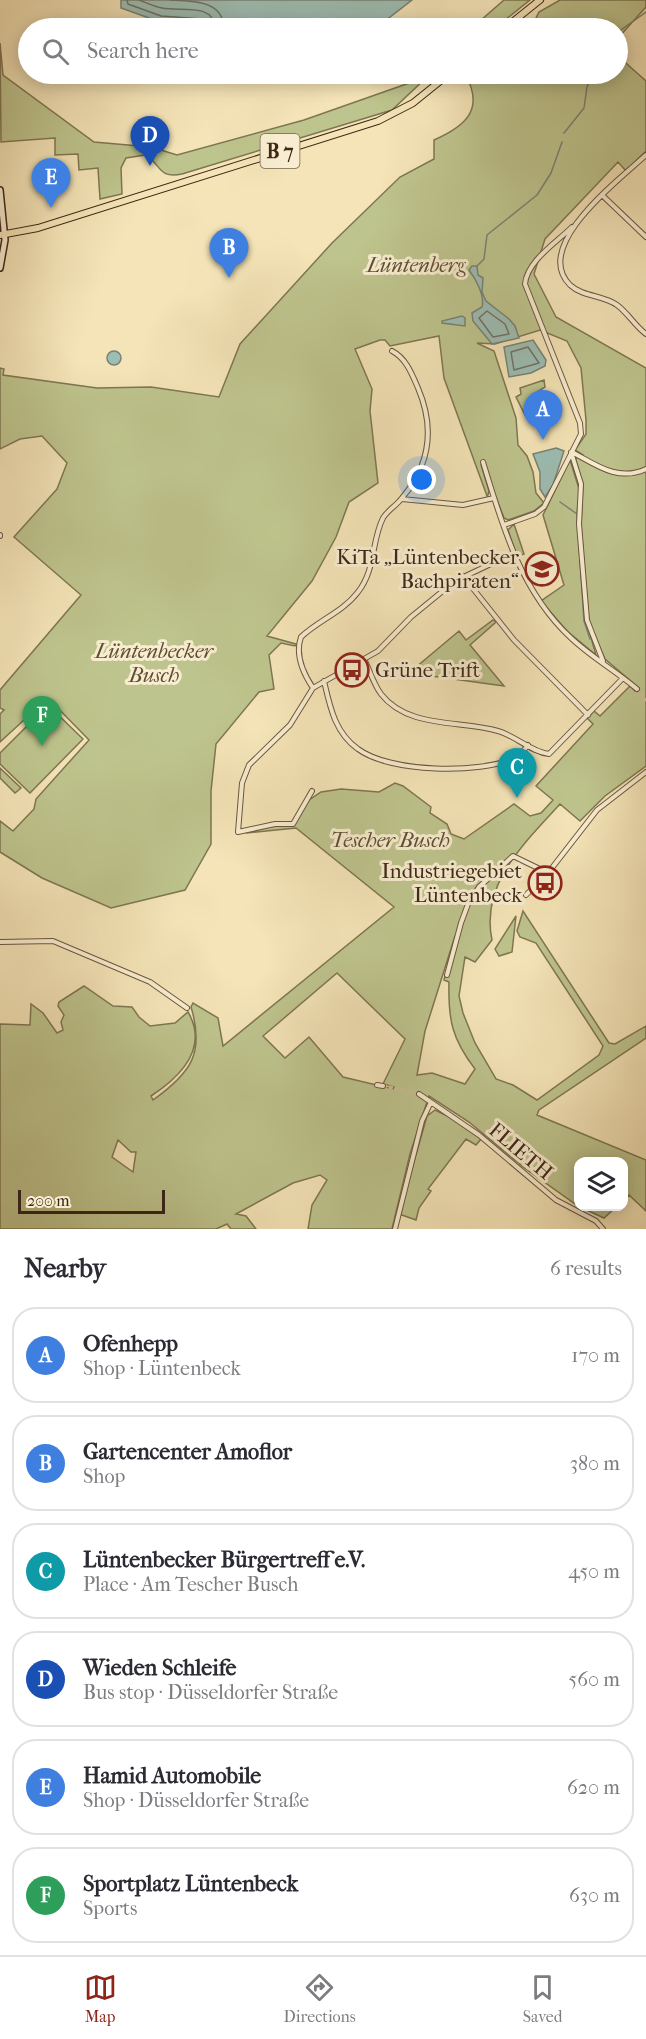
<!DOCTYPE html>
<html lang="en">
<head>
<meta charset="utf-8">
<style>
	:root { --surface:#fff; --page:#f7f7f7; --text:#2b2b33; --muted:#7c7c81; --line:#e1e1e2; --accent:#8f2418 }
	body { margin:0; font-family:"IM FELL French Canon",serif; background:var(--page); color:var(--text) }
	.controls { position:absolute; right:18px; bottom:18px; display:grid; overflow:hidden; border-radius:12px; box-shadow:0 3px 15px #0003 }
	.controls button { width:54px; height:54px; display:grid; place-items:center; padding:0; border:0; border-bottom:2px solid var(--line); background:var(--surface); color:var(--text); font:30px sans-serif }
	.scale { position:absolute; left:18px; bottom:15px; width:147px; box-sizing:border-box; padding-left:6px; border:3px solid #3f2717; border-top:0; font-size:16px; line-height:21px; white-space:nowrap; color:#3f2717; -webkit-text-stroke:4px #f8edd0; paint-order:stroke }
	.you { position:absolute; left:422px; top:480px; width:21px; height:21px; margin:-15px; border:4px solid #fff; border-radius:50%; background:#1a73e8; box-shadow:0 0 0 9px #1a73e833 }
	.badge { display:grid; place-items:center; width:39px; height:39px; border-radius:50%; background:var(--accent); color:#fff; font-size:20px; font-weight:700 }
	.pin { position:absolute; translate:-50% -50px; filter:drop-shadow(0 2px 3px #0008) }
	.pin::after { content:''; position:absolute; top:32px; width:21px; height:18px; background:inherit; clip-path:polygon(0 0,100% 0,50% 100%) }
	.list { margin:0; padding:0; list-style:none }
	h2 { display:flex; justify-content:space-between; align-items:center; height:78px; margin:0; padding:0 24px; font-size:26px }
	h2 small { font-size:20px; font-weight:400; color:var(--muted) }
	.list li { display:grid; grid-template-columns:39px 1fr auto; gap:18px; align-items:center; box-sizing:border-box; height:96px; margin:0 12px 12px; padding:0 12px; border:2px solid var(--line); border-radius:24px }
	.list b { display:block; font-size:22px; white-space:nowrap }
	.list p { margin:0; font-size:20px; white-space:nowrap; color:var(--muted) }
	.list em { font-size:20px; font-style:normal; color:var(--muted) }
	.icon { flex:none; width:33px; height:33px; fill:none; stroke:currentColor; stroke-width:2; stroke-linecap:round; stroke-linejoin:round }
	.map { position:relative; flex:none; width:646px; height:1229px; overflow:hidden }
	.search { position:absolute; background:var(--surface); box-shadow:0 3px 15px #0003; left:18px; right:18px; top:18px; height:66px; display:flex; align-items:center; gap:15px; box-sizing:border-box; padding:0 21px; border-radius:33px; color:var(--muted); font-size:22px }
	.sheet { height:726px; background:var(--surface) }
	nav { display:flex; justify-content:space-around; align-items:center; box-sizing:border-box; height:84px; border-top:2px solid var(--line); background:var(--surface); font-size:16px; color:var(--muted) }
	nav a { display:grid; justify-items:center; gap:3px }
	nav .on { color:var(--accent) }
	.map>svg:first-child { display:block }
	.green { fill:#bec48d; stroke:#7e7652; stroke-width:1.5; fill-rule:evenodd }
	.water { fill:#9dbeb4; stroke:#778275; stroke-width:1.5 }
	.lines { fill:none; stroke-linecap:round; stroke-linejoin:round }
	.shore { stroke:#6e7266; stroke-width:1.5 }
	.stream { stroke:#778275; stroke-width:1.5 }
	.street-tunnel { stroke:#d0be97; stroke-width:4; stroke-dasharray:4 2; stroke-linecap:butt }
	.street-casing { stroke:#6c563f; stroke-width:6 }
	.secondary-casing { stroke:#3f2717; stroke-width:8 }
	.primary-casing { stroke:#3f2717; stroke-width:8 }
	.street { stroke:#f8edd0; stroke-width:4 }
	.secondary { stroke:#f8edd0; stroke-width:5 }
	.primary { stroke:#f4e4b7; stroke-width:6 }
	.labels { text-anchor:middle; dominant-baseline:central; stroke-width:6; stroke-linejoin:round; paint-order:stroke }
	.shield { fill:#f8edd0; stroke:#76624e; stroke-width:1.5 }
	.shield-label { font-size:20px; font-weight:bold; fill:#3f2717 }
	.park-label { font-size:21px; font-style:italic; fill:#5f4e34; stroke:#f8edd0 }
	.poi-label { font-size:21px; fill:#3f2717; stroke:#f8edd0; text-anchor:end }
	.street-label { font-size:21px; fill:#3f2717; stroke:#f8edd0 }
</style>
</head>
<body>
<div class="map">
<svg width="646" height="1229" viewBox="0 0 646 1229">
	<rect width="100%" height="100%" fill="#f4e4b7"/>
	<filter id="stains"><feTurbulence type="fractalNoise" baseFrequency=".00333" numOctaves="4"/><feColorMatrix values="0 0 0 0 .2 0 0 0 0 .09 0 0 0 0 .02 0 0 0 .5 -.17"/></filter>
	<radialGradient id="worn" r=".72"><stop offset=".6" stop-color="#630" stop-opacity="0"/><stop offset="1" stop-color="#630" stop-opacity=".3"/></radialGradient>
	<path class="green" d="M504,0H530L495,28H472Z
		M560,0H646V7L618,38V28H531L539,12Z
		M0,43L3,75L94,142L151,147L177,155L304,120L412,82L422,74H438L426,78L392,110L182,174C157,179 162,164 145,155L126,158L121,168L122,194L100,199L98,168L79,170L78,154L55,155V138L1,142Z
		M618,56L646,81V151L626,171L618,162L545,239L534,274L556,317L646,368V766L605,796L580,821L560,804C525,843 480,883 492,940L475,962L465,957L459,996L463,1013L475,1043L496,1079L513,1085L537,1100L599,1055L603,1046L536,943L520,937L517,931L523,911L609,1043L615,1044L646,1026V1038L539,1110L537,1115L646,1160V1211L629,1195L624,1200V1162H578V1206L523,1167L469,1122L429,1096L410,1154L392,1229H308L312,1205L327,1180L320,1175L293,1183L236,1214L246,1216L256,1229H231L227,1224L216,1229H0V1024L30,1025L31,1004L43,1013L57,1033L63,1030L61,1022L64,1015L58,1006L59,1002L84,986L113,1006L132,1007L139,1017L150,1026L175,1023L188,1012C209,1048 180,1077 151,1096L153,1100C191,1073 205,1053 191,1007L193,1003L218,1018L223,1046L394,907L296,828L246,833L276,825H292L309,800L321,792L341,789L379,792L395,783L403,786L431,807L430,813L447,824L451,834L464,839L514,804L530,816L541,813L553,800L536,786L593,724L587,718L594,711L600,716L630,686L635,691L639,688L605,659L589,622L581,525L583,485L575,459L583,455L575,450L586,434V420L581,368L567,341L540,330L495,344L477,343L494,351L516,418L518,445L527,456L533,472L536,493L544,503L534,511L508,520L504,518L483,464L481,465L489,491L488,495L487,496L444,378L439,336L390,346L385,340H380L355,349L372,389L370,411L378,483L349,502L336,537L312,581L267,636L296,644L295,646L281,643L269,655L274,689L259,692L216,744L211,791V844L185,890L111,908L42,878L0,852V821L13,831L34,809L36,799L89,740L48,698L0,742V714L4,710L0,708V690L81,595L14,537L57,489L67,463L42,436L20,439L0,449V368L4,369L3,375L97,388L151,387L219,397L240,344L332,243L400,177L434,159V140C466,126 485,109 465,74H618ZM455,936L444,980L449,982C448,1020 452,1039 475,1069L465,1084L432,1073L417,1075L425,1031ZM337,973L405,1039L383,1084L394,1087L393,1089L343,1077L309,1037L285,1058L263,1036ZM118,1140L131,1152H136L133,1172L112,1157Z
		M544,380L545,387L537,392L535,412L525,415L516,397L521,394L520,388Z
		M533 419a7 7 0 1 1 14 0a7 7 0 1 1-14 0Z
		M570,460L580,492L578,529L584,613L596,655L567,631L541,601L564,585L543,515Z
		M514,524L524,554L517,556L508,530Z
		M493,620L496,622L470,645L504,686L409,673L459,631L466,640Z
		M48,705L83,739L30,793L0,764V753Z
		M0,768L21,788L15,793L0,778Z
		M516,916L512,952L499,956L495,949Z
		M435,1110L460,1122L481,1139L476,1145L466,1139L428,1189L431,1191L419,1208L416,1220L399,1214L427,1116Z
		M580,1207L616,1206V1207L604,1218Z"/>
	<path class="water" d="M121,0H412L376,28H199L202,25L160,22L121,8Z
		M472,266H477L478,275L483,278L482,292L486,301L509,319L515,326L519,338L492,344L473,321L472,313L482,307C485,296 476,279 469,270Z
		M462,316L465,318V326L442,323V321Z
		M533,340L546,360L545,366L531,373L509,377L504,347Z
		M107 358a7 7 0 1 1 14 0a7 7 0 1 1-14 0Z
		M556,448L564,451L553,485L545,497L540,489V472L533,454Z"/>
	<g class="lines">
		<path class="shore" d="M127,0L128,4L161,16L202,19L206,23L207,28
			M139,0C147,3 155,7 162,8C179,12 215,2 214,28
			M170,0C192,1 223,0 224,28
			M487,311L505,324L509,334L493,337L479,318Z
			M528,347L539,363L514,370L511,352Z"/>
		<path class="stream" d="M618,32L646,12
			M564,133L584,108L587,87L593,74
			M477,266L484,259L487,235L537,195L551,173L562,142
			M560,502L577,514L584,621L590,639
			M577,514L578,502"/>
		<path class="street-tunnel" d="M637,689L646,701
			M383,1086L419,1094"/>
		<g class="street-casing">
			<path id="street" d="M646,155C620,179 531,246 570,285C583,297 603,295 617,305C628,313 635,326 646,334
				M603,196L646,237
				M571,452L581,484L579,524L587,620L603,661
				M572,452C596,465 618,482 646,469
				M483,462C502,525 521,592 571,638C591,657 616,671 637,689
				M402,499L463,505L494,498
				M504,525L535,514L544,507L581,434L580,423L525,284C527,261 557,242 572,227
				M0,536V535
				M463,576L514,640L588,715
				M365,661C370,671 374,685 381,694C408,729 461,720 498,731C516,736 531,752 549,754L623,678
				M324,681C330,707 335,733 358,749C390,773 480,774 515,758C521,755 524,750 528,745
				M313,688C303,673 295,654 301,637C319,620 343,612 358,592C376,569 371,542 383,518C388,510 396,506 402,498C430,465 435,428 418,388C412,374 406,358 392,351
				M312,791L293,824H275L238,832L242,783L249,765L290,725L313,688L378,651L411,617L455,581L514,553
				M526,895L548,873L597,810L646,772
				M0,942L53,941L150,982L187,1008
				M447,975L461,923L468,904L479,887L513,856L548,873
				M377,1085L383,1086
				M419,1094L479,1135L556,1200L596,1221L603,1229
				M395,1229L422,1121L431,1102"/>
		</g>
		<g class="secondary-casing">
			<path id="secondary" d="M0,190L5,240L0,268"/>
		</g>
		<g class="primary-casing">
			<path id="primary" d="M505,28L540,0
				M0,235L38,228L378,121L413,103L449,74"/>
		</g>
		<use href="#street" class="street"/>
		<use href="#secondary" class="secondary"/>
		<use href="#primary" class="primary"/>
	</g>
	<defs>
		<g id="school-ring" transform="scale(1.725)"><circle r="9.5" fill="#f8edd0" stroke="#8f2418" stroke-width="1.5"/><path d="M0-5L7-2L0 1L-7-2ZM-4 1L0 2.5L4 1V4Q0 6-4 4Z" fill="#8f2418"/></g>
		<g id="bus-ring" transform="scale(1.725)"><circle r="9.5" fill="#f8edd0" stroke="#8f2418" stroke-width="1.5"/><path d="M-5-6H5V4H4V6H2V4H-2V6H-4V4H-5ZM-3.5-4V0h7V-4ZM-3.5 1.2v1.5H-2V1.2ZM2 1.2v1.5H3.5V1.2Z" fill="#8f2418"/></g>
	</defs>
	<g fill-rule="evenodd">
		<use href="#school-ring" x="542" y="569"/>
		<use href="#bus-ring" x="352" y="670"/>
		<use href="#bus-ring" x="545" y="883"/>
	</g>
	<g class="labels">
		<rect class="shield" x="260.5" y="134" width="39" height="34" rx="4.5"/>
		<g class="shield-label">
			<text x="280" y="151">B 7</text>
		</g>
		<g class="park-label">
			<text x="416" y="265">Lüntenberg</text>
			<text x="154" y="651">Lüntenbecker<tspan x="154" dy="24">Busch</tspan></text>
			<text x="390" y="840">Tescher Busch</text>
		</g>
		<g class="poi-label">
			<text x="519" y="557">KiTa „Lüntenbecker<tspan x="519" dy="24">Bachpiraten“</tspan></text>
			<text x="375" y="670" text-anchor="start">Grüne Trift</text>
			<text x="522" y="871">Industriegebiet<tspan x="522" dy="24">Lüntenbeck</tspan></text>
		</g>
		<g class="street-label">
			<text transform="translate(521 1151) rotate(40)">FLIETH</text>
		</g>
	</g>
	<rect width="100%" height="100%" filter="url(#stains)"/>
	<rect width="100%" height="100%" fill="url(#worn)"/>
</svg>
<div class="controls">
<button><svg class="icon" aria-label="layers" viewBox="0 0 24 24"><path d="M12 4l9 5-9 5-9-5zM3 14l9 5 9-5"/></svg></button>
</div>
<div class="scale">200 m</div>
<div class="you"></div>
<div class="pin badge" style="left:543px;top:440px;background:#3f7fe0">A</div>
<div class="pin badge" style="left:229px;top:278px;background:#3f7fe0">B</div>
<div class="pin badge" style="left:517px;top:798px;background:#0f9aa8">C</div>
<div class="pin badge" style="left:150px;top:166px;background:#1a4fb4">D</div>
<div class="pin badge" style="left:51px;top:208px;background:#3f7fe0">E</div>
<div class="pin badge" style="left:42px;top:746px;background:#2e9e5b">F</div>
<div class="search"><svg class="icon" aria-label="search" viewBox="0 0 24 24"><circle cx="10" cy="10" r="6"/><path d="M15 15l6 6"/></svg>Search here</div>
</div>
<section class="sheet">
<h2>Nearby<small>6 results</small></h2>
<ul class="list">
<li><span class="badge" style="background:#3f7fe0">A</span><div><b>Ofenhepp</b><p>Shop · Lüntenbeck</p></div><em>170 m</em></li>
<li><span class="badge" style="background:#3f7fe0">B</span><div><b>Gartencenter Amoflor</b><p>Shop</p></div><em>380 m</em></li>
<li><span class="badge" style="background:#0f9aa8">C</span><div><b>Lüntenbecker Bürgertreff e.V.</b><p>Place · Am Tescher Busch</p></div><em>450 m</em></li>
<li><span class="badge" style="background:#1a4fb4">D</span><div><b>Wieden Schleife</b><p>Bus stop · Düsseldorfer Straße</p></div><em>560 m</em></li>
<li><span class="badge" style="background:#3f7fe0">E</span><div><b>Hamid Automobile</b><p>Shop · Düsseldorfer Straße</p></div><em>620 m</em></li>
<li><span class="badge" style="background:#2e9e5b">F</span><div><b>Sportplatz Lüntenbeck</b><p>Sports</p></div><em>630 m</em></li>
</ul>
</section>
<nav>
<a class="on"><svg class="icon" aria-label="map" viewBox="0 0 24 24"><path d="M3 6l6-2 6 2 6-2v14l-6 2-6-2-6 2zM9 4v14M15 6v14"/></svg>Map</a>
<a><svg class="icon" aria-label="directions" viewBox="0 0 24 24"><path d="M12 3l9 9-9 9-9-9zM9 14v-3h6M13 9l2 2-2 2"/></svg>Directions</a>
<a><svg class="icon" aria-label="saved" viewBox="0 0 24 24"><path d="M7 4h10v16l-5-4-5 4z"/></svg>Saved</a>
</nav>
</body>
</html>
